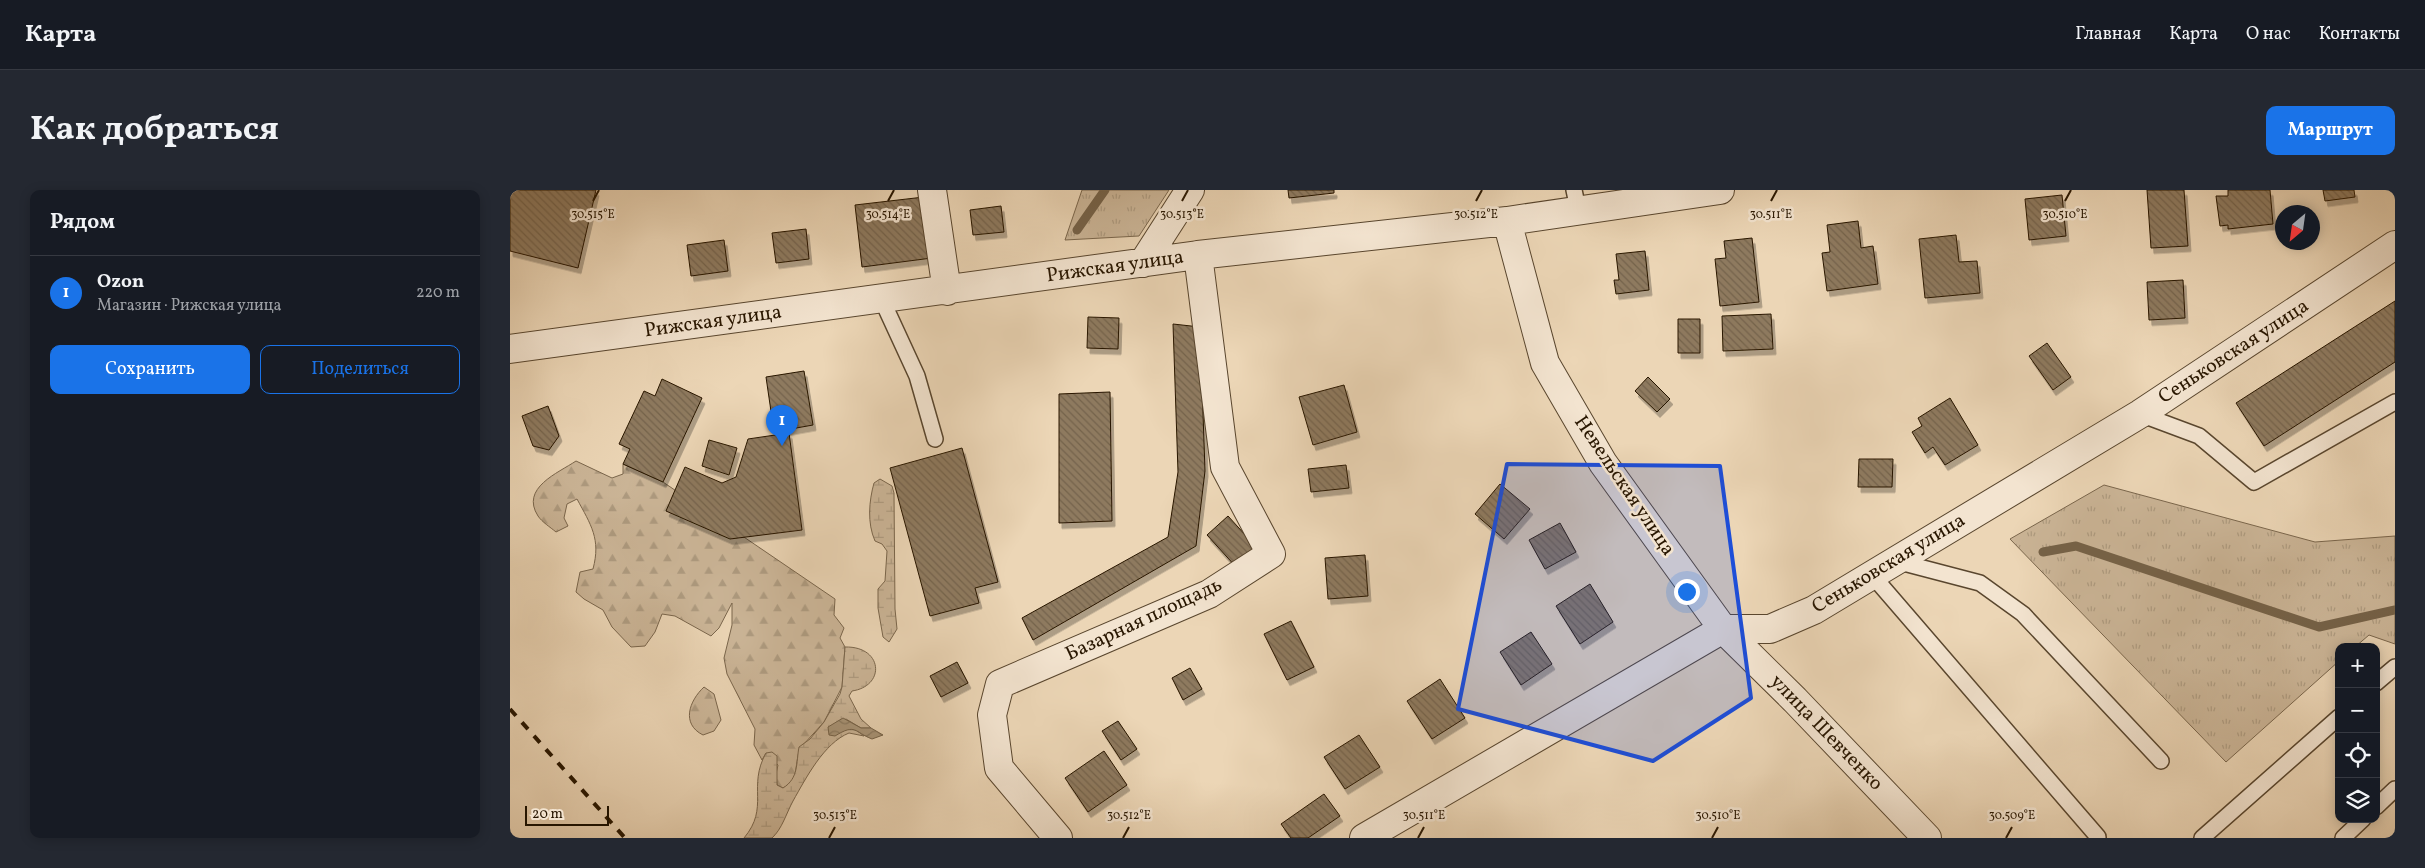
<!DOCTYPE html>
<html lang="ru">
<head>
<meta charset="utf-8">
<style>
	:root { --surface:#171b24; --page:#242831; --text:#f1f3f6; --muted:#9ea1a6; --line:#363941; --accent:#1a73e8 }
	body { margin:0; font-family:Vollkorn,serif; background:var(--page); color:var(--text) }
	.controls { position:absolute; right:15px; bottom:15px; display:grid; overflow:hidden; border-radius:10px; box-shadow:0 2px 12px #0003 }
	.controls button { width:45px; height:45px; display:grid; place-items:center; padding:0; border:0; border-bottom:1px solid var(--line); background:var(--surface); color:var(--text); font:25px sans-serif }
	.compass { position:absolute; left:1765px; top:15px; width:45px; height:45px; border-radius:50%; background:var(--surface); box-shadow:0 2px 12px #0003; rotate:209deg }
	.scale { position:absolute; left:15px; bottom:12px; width:84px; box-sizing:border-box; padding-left:5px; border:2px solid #281600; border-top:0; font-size:14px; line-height:18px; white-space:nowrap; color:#281600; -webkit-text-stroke:4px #f3e4d0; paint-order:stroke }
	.you { position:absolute; left:1176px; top:401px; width:18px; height:18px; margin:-12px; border:4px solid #fff; border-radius:50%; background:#1a73e8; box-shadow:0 0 0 8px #1a73e833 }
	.badge { display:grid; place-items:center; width:32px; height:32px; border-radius:50%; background:var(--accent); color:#fff; font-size:16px; font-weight:700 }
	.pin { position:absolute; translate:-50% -41px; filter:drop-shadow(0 1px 2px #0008) }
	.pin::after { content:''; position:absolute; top:26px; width:18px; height:15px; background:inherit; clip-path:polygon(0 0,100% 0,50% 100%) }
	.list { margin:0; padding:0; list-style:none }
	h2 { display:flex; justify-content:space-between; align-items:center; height:65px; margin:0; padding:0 20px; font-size:21px }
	h2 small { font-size:16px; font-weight:400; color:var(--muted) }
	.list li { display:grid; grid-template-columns:32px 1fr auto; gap:15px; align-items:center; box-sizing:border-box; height:75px; padding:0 20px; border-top:1px solid var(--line) }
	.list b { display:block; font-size:19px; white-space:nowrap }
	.list p { margin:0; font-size:16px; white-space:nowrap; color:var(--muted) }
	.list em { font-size:16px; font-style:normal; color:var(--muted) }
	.actions { display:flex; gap:10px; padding:15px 20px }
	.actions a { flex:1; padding:11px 0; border:1px solid var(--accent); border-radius:10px; text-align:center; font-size:18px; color:var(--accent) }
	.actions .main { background:var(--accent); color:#fff }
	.icon { flex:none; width:28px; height:28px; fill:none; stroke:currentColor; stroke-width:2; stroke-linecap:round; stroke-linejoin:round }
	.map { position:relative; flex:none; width:1885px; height:648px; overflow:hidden; border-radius:10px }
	header { display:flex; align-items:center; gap:30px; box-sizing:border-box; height:70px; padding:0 25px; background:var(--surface); border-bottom:1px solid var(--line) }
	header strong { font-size:24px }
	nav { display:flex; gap:28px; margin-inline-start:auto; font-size:18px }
	.intro { display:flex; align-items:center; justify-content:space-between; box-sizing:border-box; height:120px; padding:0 30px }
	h1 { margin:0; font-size:35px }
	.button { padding:12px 22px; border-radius:10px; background:var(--accent); color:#fff; font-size:18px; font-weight:700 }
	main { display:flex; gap:30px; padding:0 30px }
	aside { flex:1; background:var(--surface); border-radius:10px; box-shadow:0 2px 12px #0003 }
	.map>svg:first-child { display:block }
	.grass { fill:url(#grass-tufts); stroke:#7a664c }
	.forest { fill:url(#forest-firs); stroke:#7a664c }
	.wetland { fill:url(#wetland-marsh); stroke:#7a664c }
	.water { fill:url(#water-waves); stroke:#756248 }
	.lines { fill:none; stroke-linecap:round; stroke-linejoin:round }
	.stream { stroke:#756248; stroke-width:9 }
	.building { fill:url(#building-back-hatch); stroke:#281600; filter:url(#shadow) }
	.service-casing { stroke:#59462e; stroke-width:18 }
	.minor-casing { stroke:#59462e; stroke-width:30 }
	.service { stroke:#f3e4d0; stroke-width:15 }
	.minor { stroke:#f3e4d0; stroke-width:28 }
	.rail { stroke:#281600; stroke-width:4; stroke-dasharray:9 9; stroke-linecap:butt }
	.marked { fill:#1d4ed8; fill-opacity:0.2; stroke:#1d4ed8; stroke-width:4; stroke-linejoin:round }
	.ticks { fill:none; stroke:#281600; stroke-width:2 }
	.labels { text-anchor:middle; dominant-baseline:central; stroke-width:5; stroke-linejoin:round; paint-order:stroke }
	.street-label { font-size:20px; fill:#281600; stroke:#f3e4d0 }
	.ticks-label { font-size:12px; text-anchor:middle; fill:#281600; stroke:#f3e4d0; stroke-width:5; stroke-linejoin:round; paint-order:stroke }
</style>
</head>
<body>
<header>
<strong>Карта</strong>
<nav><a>Главная</a><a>Карта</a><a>О нас</a><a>Контакты</a></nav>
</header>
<div class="intro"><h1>Как добраться</h1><a class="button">Маршрут</a></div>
<main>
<aside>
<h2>Рядом<small></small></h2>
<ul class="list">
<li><span class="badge">1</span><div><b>Ozon</b><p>Магазин · Рижская улица</p></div><em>220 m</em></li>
</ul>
<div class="actions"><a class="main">Сохранить</a><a>Поделиться</a></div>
</aside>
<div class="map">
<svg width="1885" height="648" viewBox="0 0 1885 648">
	<defs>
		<pattern id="grass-tufts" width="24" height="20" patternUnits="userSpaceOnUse" patternTransform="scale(1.25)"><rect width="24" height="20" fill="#cbb597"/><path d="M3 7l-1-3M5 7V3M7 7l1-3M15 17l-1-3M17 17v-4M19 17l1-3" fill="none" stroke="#ae9b80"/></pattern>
		<pattern id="forest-firs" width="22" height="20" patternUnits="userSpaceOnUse" patternTransform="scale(1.25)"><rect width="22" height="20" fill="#cbb597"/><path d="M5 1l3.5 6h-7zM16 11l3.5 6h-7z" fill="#ae9b80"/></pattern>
		<pattern id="wetland-marsh" width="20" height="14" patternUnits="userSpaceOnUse" patternTransform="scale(1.25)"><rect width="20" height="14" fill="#cbb597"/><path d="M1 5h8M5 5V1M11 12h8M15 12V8" fill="none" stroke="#ae9b80"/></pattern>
		<pattern id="water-waves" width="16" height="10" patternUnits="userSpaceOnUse" patternTransform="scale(1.25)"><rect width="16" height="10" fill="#a99578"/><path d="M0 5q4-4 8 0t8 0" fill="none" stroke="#8a7960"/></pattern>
		<pattern id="building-back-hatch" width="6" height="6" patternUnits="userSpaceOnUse" patternTransform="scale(1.25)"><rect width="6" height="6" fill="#8e7a5f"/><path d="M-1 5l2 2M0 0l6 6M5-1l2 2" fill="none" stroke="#74634c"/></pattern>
		<filter id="shadow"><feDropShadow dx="3" dy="5.5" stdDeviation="0" flood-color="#0004"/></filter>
	</defs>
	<rect width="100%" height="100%" fill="#ecd6b6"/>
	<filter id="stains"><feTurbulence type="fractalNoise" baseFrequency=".004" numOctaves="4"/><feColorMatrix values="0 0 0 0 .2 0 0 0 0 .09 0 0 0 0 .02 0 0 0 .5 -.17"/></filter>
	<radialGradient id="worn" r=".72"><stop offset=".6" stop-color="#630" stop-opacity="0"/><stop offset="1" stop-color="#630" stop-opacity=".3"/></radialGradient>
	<path class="grass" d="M572,0H659L629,46L555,50Z
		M1594,295L1805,352L1885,346V454L1859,445L1845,457H1829V471L1716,572L1500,349Z"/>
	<path class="forest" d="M66,271L102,288L113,284V274L153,292L325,409L324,425L334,438L330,448L335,457L332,497L314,532L293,555L288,565L285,585L280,594L273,598L267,595L266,584L268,575L256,563L252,570L244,555L245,539L217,484L214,468L222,435V413L209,438L201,446L165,426L152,424L145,442L135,456L121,457L102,437L93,420L74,409L66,402L70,382L83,379C91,349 81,335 67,309L57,314L54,328L58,336L46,342C40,337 32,332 28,326C10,298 48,283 66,271Z
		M194,497L204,504L211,530L204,541L193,545C171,534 179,511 194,497Z"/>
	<path class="wetland" d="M370,289L382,296L384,303L385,419L387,439L379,452L373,447L368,418V399L375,391L377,361L372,354L365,351C357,333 359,311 364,293Z
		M335,457C373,456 376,496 342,501L339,506L351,529L361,538H351L336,529L325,535L346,540L354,546L339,543C314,553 296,588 283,611C276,624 272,639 262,648H234C260,617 237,597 256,563L262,562L267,566V595L273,598C289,588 286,573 289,557L300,549L314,532L330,504L332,497Z"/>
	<path class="water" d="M333,528L351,538H361L373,545L362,549C344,542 346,533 325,546L319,545L318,537Z"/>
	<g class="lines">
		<path class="stream" d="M567,40L595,0
			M1533,362L1566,356L1809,437L1885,420"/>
	</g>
	<path class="building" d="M0,0H86L68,78L0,61Z
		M778,0H824V3L779,8Z
		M1637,0H1674L1678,56L1641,58Z
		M1718,0H1760L1763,34L1718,39V35L1710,36L1706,6H1718Z
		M1813,0H1844L1845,7L1815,11Z
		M1552,5L1556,46L1519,50L1515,9Z
		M414,7L422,68L352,77L345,15Z
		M491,16L494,42L463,45L460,20Z
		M1348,31L1351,58L1363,56L1368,94L1317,101L1312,63L1320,62L1317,35Z
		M296,39L299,69L266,73L262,43Z
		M1446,45L1449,72L1467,71L1470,103L1415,108L1409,49Z
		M1242,48L1249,112L1210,116L1205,69L1216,68L1214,51Z
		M214,50L218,81L181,86L177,55Z
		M1135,61L1139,100L1106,104L1104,90H1109L1106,64Z
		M1673,90L1675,128L1639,130L1637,92Z
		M1885,111V172L1754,256L1726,213Z
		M1261,124L1263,159L1213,161L1212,126Z
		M578,127L609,128L608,159L577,158Z
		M1168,129H1190V163H1168Z
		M663,134L690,137L695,281L686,356L523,450L512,428L658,347L668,282Z
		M1537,153L1561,187L1543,200L1519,166Z
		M294,181L303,235L264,242L256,187Z
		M1138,187L1160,209L1147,222L1125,201Z
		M152,189L192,208L153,292L113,274L120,259L109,254L134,201L145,206Z
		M834,195L847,242L803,255L789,207Z
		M600,202L602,331L549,333V204Z
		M1440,208L1468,255L1435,275L1423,257L1415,263L1402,242L1412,236L1408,228Z
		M38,216L49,246L39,260L23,256L12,226Z
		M279,243L292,340L220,349L156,321L175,277L212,293L226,287L238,249Z
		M199,250L227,258L219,285L192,276Z
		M452,258L488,392L465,398L469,413L420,426L380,278Z
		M1349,269H1383L1382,297H1348Z
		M836,275L839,298L801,302L798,279Z
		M990,294L1020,319L994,349L965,324Z
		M718,326L748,359L727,378L697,345Z
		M1050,333L1066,362L1035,379L1019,350Z
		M855,365L858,406L818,409L815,368Z
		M1080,394L1103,432L1070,454L1046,416Z
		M781,431L804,477L777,490L754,444Z
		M1021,442L1042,474L1011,495L990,462Z
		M447,472L458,493L431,507L420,486Z
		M680,478L692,499L673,510L662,488Z
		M930,489L955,528L922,549L897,511Z
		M608,531L627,559L611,570L592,541Z
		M849,545L870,577L835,599L814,567Z
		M594,561L617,595L578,622L555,588Z
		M814,604L830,626L798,648H781L771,634Z"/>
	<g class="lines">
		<g class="service-casing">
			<path id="service" d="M1064,0L1068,19
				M372,110L407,186L425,249
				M1630,224L1689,246L1744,292L1885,212
				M1386,371L1470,393L1513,424L1651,571
				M1362,385L1588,647
				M1866,493L1885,477
				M1866,617L1885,599
				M1692,648L1829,527
				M1833,648L1853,629"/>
		</g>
		<g class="minor-casing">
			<path id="minor" d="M422,0L437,101
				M997,31L1035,173L1093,273L1213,439L1285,510L1417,648
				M633,73L680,0
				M0,159L688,65L997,31L1210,0
				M548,648L489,578L482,525L490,494L699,404L761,364L715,277L688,65
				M854,648L1213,439H1260L1304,420L1630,224L1885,55"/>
		</g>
		<use href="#service" class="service"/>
		<use href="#minor" class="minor"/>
		<path class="rail" d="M0,519L115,648"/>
	</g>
	<path class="marked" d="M997,274L1210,276L1241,508L1143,571L948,519Z"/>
	<path class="ticks" d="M83,11L89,0M378,11L384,0M672,11L678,0M966,11L972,0M1261,11L1267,0M1555,11L1561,0M319,648L325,637M613,648L619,637M908,648L914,637M1202,648L1208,637M1496,648L1502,637"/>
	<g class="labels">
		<g class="street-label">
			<text transform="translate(605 77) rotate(-8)">Рижская улица</text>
			<text transform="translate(203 132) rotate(-8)">Рижская улица</text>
			<text transform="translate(1724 162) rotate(-33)">Сеньковская улица</text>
			<text transform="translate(1114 296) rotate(56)">Невельская улица</text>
			<text transform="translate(1379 374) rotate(-31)">Сеньковская улица</text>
			<text transform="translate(634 430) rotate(-25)">Базарная площадь</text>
			<text transform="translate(1316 543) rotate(46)">улица Шевченко</text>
		</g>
	</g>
	<g class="ticks-label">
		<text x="83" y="28">30.515°E</text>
		<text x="378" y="28">30.514°E</text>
		<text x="672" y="28">30.513°E</text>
		<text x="966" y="28">30.512°E</text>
		<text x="1261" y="28">30.511°E</text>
		<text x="1555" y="28">30.510°E</text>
		<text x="325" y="629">30.513°E</text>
		<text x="619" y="629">30.512°E</text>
		<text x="914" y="629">30.511°E</text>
		<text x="1208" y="629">30.510°E</text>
		<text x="1502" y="629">30.509°E</text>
	</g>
	<rect width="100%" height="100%" filter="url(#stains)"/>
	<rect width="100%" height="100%" fill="url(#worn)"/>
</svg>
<div class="controls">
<button>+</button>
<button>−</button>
<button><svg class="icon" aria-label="locate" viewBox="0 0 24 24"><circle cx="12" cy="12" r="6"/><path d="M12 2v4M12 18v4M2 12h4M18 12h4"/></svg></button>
<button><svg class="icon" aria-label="layers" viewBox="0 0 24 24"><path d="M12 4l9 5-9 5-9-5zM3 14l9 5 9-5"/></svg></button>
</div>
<svg class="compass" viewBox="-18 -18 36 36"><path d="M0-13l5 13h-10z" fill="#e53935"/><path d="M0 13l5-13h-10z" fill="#9ea1a6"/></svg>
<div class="scale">20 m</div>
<div class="you"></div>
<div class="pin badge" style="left:272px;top:256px">1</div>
</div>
</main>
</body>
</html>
